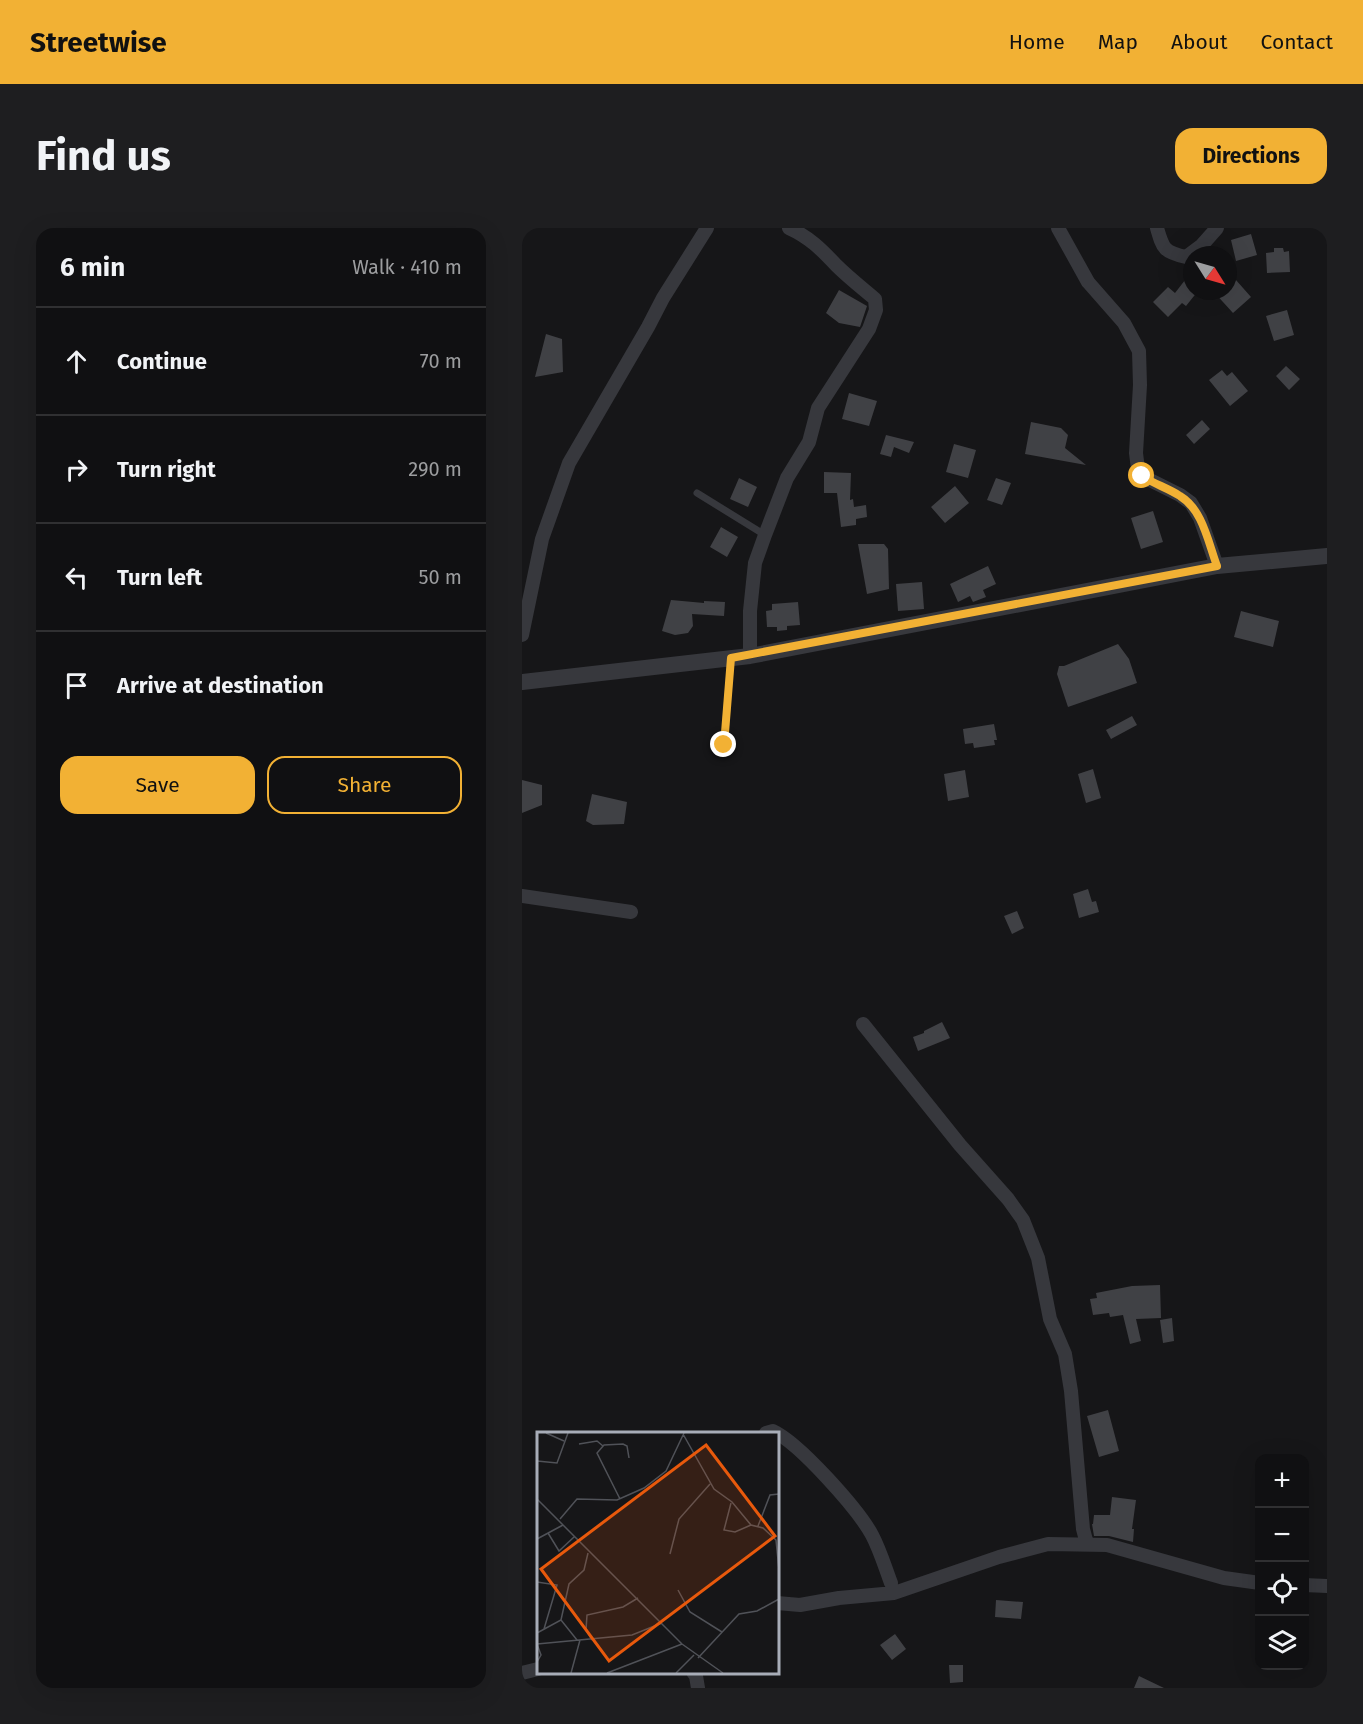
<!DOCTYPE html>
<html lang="en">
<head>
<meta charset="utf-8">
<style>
	:root { --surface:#101012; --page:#1e1e20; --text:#f1f3f6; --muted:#9c9d9f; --line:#303032; --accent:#f2b134 }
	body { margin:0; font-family:"Fira Sans",sans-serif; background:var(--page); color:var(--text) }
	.controls { position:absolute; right:18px; bottom:18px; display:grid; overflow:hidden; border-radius:12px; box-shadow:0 6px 24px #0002 }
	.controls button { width:54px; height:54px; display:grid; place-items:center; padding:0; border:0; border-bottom:2px solid var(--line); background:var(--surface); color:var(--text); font:30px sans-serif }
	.compass { position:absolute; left:661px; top:18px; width:54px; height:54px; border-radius:50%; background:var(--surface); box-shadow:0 6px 24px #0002; rotate:127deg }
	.stop { position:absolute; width:18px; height:18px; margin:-14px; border:4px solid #f2b134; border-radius:50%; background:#fff }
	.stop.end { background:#f2b134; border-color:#fff; box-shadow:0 2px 6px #0008 }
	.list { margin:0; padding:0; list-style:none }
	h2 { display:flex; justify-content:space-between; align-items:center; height:78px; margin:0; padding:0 24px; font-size:26px }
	h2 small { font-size:20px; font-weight:400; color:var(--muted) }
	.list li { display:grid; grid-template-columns:39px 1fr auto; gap:18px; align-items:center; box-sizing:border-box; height:108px; padding:0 24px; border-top:2px solid var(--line) }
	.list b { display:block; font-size:22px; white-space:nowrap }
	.list em { font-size:20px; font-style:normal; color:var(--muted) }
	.actions { display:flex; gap:12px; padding:18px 24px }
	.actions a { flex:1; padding:14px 0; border:2px solid var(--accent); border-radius:18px; text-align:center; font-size:21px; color:var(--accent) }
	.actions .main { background:var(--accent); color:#111 }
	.icon { flex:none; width:33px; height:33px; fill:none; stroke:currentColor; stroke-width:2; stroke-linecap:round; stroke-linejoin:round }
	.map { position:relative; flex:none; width:805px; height:1460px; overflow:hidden; border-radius:18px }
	header { display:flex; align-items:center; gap:36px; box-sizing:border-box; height:84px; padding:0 30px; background:var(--accent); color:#111 }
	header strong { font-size:28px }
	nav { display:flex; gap:33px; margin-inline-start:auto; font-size:21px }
	.intro { display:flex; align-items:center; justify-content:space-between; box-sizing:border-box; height:144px; padding:0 36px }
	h1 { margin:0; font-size:42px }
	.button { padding:15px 27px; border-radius:18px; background:var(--accent); color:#111; font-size:21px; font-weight:700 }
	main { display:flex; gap:36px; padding:0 36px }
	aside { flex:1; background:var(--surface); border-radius:18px; box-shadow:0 6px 24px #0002 }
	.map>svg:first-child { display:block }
	.building { fill:#404145 }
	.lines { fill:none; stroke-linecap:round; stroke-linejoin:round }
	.service { stroke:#37383d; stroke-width:7 }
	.minor { stroke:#37383d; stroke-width:14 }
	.tertiary { stroke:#37383d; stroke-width:16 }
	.route { stroke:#f2b134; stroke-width:8 }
	.inset-road { fill:none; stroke:#505258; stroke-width:1.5 }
	.view { fill:#e8590c; fill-opacity:0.15; stroke:#e8590c; stroke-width:3 }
	.inset-edge { fill:none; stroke:#a8adb8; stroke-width:3 }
</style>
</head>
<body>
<header>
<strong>Streetwise</strong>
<nav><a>Home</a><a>Map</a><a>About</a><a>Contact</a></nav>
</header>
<div class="intro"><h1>Find us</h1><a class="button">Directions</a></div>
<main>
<aside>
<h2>6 min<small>Walk · 410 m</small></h2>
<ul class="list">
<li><svg class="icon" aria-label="ahead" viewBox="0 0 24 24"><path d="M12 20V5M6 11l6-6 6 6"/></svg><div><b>Continue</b></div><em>70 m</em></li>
<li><svg class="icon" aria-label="right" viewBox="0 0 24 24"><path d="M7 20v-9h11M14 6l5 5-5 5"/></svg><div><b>Turn right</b></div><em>290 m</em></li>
<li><svg class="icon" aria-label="left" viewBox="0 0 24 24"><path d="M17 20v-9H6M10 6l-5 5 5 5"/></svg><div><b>Turn left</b></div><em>50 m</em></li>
<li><svg class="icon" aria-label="arrive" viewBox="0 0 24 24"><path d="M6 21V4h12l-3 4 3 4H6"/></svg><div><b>Arrive at destination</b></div></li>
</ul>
<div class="actions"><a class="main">Save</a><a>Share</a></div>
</aside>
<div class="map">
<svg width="805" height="1460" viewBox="0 0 805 1460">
	<rect width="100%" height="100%" fill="#161618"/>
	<path class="building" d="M729,6L735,27L714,33L709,12Z
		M752,20H761L762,24L767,23L768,44L745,45L744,25L752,24Z
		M670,43V63H676L664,78L660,75L646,89L631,74L646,59L653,65Z
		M706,43L729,69L711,85L691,63H706Z
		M317,62L345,78L338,99L317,95L304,85Z
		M765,82L772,107L752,113L744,88Z
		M24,106L40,111L41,144L13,149Z
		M764,138L778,151L767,162L754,148Z
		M700,142L705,148L710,144L726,163L708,178L687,152Z
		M327,165L355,173L347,198L320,191Z
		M680,192L688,201L672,216L664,207Z
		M509,194L539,200L546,207L543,220L564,237L503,226Z
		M364,207L392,214L387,225L372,219L369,229L358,226Z
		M432,216L454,222L446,250L424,244Z
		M302,244L329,245L328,272L331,271L332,279L344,277L345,289L334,291V297L319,299L315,265H302Z
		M217,250L235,259L226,279L208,271Z
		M474,250L489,255L480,277L465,272Z
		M433,258L447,275L423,295L409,279Z
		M631,283L641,314L619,321L609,290Z
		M199,299L216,309L205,329L188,319Z
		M336,316H362L366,321L367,361L345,366Z
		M466,338L474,356L461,362L464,369L451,374L448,368L436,374L428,356Z
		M400,354L402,381L376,383L374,356Z
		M149,372L182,375V373L203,374L202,388L170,386L171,398L166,405L153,407L140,403Z
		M276,374L278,397L265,398V402L255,403V399H245L244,383L250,382V376Z
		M719,383L757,393L751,419L712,409Z
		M596,416L607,431L615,455L546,479L535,446L537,438H542Z
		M610,488L615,497L589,511L584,502Z
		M472,496L475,512H472L473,517L452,520L451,515L443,516L441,501Z
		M571,541L579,570L564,575L556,546Z
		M443,542L447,569L426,573L422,546Z
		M0,552L20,557V577L0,585Z
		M70,566L105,574L102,596L71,597L64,593Z
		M566,661L570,674L574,673L577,684L557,690L551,666Z
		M495,683L502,700L490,706L482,688Z
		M420,794L428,810L396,823L391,809L402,805V803Z
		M638,1057L639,1090L614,1091L619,1113L608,1116L601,1087L588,1089L587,1085L571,1087L568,1071L575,1070L574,1065L610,1058Z
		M650,1090L652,1113L641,1115L638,1092Z
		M586,1182L597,1223L577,1229L565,1188Z
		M590,1269L614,1272L610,1301H612L611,1314L587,1308H572L570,1296H571L572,1287H588Z
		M474,1372L501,1374L499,1391L473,1389Z
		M373,1406L384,1421L370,1432L358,1417Z
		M427,1437H441V1454L428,1455Z
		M617,1448L642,1460H612Z"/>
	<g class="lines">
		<path class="service" d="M175,265L243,307
			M202,517L209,430"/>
		<path class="minor" d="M536,0L566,54L602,95L617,123L618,157L614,225L616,241L620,248L658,267L669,275L678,290L695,338
			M635,0C641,21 642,24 664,29L680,17L695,0
			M0,407L20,311L47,235L126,99L141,70L185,0
			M228,428V383L233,335L243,307L265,250L287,214L296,180L347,101L354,82L353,71C340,60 326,49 314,37C299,21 287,9 267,0
			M0,668L109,684
			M341,796L438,917L486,971L501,992L516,1030L528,1091L543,1126L549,1163L561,1301L565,1316
			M244,1205L251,1203C277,1215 336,1281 350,1307C358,1322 363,1339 369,1355
			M782,1357L805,1358
			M255,1375L278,1377L317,1370L372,1365L477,1329L526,1316L585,1317L702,1350L738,1355
			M171,1444L174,1448L176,1460
			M0,1445L16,1441"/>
		<path class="tertiary" d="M0,454L228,428L695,338L805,328"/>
	</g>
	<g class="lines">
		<path class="route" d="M202,517L209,430L695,338C686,314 681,282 658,268C646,260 632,256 620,248"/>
	</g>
	<g transform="translate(15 1204)">
		<rect width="242" height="242" fill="#161618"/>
		<path class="inset-road" d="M9,1L27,9M146,2L177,57L195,70L214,93L226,96L239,108L242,138M42,12L60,9L66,14M0,29L20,31L31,1M0,67L145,212L186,241M83,67L60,21L67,13L86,12L90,14L92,26M194,71L187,98L198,100L214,93M23,87L40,67L80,68L107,56L129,39L147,1M221,94L233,63L242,62M11,101L22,119L37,105M0,107L26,93M133,122L142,87L173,52M0,150L20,153L7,197M141,158L153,180L185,200M24,188L40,208M0,201L24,188L32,152L47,138L51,121M55,208L49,198L50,183L86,175L101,166M0,212L95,203L125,191M0,212L4,223L0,230M161,226L202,182L220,179L242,167M34,241L43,208M70,241L145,212M139,241L157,223"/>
		<path class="view" d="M169,13L238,104L72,229L4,137Z"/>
		<rect width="242" height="242" class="inset-edge"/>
	</g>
</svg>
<div class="controls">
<button>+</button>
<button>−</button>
<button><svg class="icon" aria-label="locate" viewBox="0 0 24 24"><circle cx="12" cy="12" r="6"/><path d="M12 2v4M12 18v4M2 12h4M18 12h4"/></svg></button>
<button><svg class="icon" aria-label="layers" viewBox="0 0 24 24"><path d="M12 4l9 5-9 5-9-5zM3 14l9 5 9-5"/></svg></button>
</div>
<svg class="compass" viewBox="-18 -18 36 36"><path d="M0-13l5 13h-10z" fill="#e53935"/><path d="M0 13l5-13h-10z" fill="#9c9d9f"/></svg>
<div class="stop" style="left:620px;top:248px"></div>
<div class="stop end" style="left:202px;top:517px"></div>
</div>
</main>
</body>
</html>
